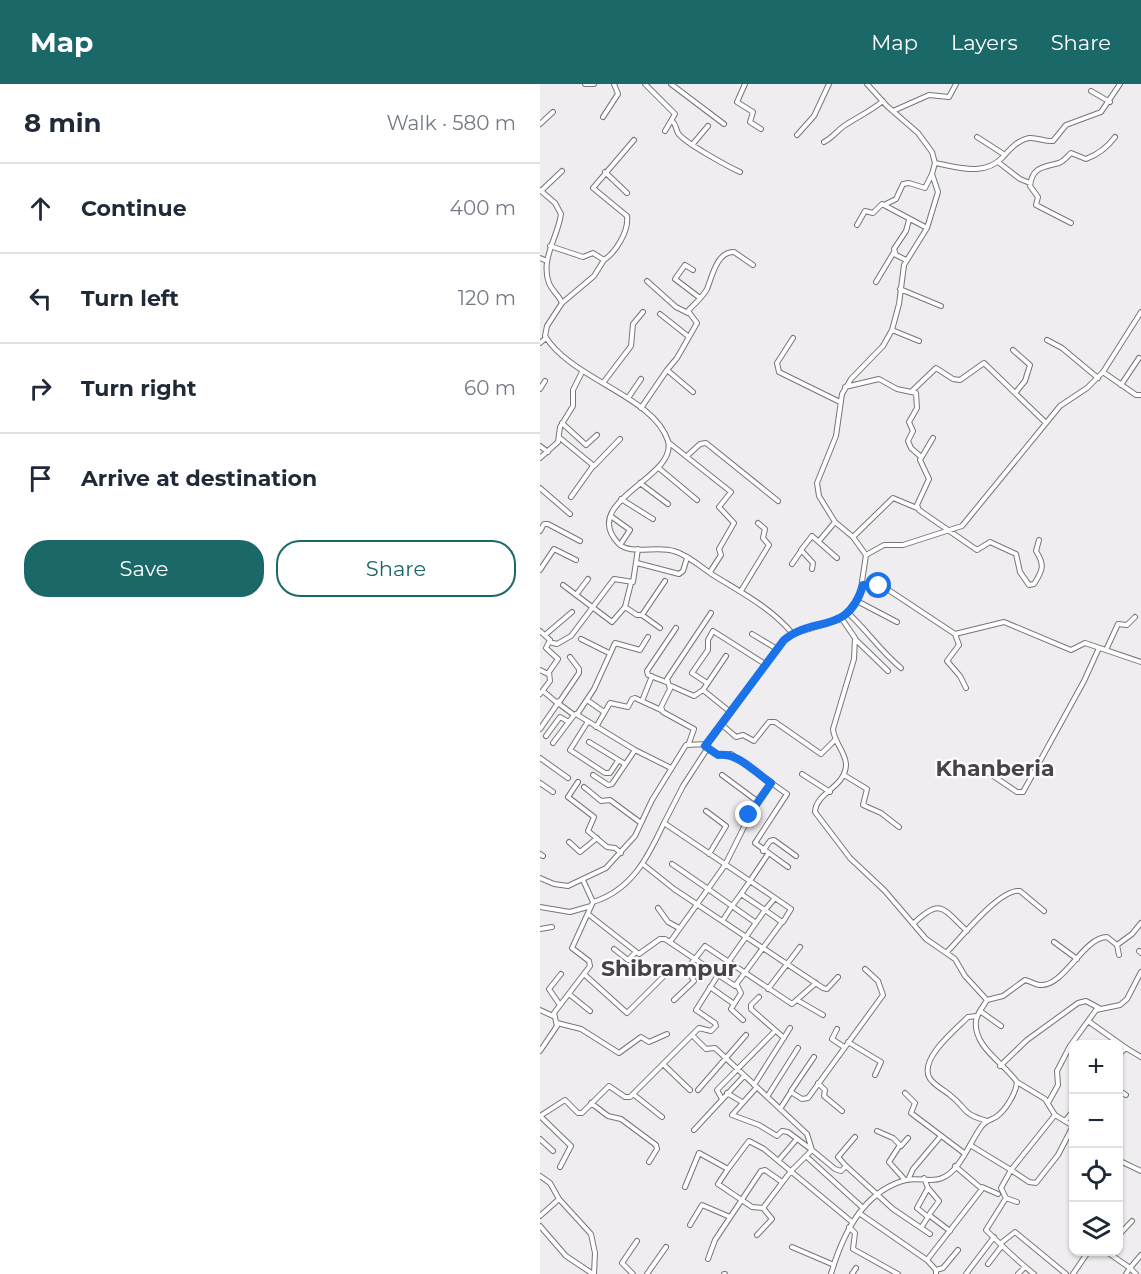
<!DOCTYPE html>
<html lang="en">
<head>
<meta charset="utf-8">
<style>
	:root { --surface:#fff; --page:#f6f6f7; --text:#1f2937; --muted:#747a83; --line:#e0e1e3; --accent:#1a6867 }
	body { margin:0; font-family:Montserrat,sans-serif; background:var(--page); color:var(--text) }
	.controls { position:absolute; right:18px; bottom:18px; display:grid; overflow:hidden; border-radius:12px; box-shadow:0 2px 4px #0004 }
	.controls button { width:54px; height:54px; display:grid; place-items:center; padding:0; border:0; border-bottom:2px solid var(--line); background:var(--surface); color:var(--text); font:30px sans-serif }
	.stop { position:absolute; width:18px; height:18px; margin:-14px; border:4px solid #1a73e8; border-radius:50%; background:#fff }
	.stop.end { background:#1a73e8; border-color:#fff; box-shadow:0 2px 6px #0008 }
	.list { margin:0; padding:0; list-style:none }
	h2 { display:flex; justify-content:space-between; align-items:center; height:78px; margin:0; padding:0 24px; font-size:26px }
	h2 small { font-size:20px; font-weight:400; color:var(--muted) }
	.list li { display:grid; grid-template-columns:39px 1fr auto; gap:18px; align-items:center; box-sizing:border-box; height:90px; padding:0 24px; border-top:2px solid var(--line) }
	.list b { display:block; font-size:22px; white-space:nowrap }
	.list em { font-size:20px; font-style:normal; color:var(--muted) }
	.actions { display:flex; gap:12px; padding:18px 24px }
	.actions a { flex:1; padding:14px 0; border:2px solid var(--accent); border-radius:24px; text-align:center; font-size:21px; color:var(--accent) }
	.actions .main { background:var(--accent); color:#fff }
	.icon { flex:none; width:33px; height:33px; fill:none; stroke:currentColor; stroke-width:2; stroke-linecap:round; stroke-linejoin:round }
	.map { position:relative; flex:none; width:601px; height:1190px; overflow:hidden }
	header { display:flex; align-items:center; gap:36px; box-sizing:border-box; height:84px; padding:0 30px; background:var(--accent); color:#fff }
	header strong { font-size:28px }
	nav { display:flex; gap:33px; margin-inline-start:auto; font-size:21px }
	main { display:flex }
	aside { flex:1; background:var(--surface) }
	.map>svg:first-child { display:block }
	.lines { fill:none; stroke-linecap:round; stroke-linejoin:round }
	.minor-casing { stroke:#787579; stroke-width:6 }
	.minor { stroke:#fff; stroke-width:4 }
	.route { stroke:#1a73e8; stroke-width:8 }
	.labels { text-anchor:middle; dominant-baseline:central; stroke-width:4.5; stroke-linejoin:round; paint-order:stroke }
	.district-label { font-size:22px; font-weight:bold; fill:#464447; stroke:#fefbff }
</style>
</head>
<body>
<header>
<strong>Map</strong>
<nav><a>Map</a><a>Layers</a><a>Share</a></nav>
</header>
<main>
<aside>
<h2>8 min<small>Walk · 580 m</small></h2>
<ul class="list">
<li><svg class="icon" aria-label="ahead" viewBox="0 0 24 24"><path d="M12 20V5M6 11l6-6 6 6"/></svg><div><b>Continue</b></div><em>400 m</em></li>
<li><svg class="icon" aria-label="left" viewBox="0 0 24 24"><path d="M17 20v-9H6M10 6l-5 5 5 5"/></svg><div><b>Turn left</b></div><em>120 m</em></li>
<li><svg class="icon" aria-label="right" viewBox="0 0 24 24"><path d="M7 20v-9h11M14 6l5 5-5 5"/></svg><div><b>Turn right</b></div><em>60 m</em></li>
<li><svg class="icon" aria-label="arrive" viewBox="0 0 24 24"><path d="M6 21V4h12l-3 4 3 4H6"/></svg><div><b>Arrive at destination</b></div></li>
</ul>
<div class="actions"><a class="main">Save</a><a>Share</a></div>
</aside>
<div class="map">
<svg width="601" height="1190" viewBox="0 0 601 1190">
	<rect width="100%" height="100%" fill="#f0edf1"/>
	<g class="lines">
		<g class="minor-casing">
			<path id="minor" d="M45,0H54
				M105,0L135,30L125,47
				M131,0L184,40
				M205,0L197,18L213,28L210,38L221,45
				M551,7L570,18
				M353,27L389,11L409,13L416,0
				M63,33L78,10L74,0
				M132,37C137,41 135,44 138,49C143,58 189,83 200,88
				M0,40L13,28
				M257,51L274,32L289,0
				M437,53L465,71
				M284,58C294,53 298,45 307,40C321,31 329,28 343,17
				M152,61L168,42
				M458,78L480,95L490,99
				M395,79C418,83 444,93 463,73C470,65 478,56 489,54C497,53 505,58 513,57L526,41L561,28L580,0
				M65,88L87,109
				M0,106L15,119L21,130C18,153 0,175 9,199C12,207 19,211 22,219L7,242L5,252C32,296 114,312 128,357C138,394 39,417 78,459C90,472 117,461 134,467C148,471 161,483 173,491C202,509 230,523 253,550
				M1,107L22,87
				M344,121L356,115L363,100L369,99L385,104L392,90
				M531,139L496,121L498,113L490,102C492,82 505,83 519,79C524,77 527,73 531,69L546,75C559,70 567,64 575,53
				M317,141L325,127L333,129L342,120L387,144
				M10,162L43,173L53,169L64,176C76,168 89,147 87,132L53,104L94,56
				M0,174L7,177
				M366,176L356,171L354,165L366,147L369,136
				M153,186L145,181L135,195L160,214
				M107,197L136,223L148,229
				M336,198L354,168
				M360,205L401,222
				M22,219L54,192L64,176
				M120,230L149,253
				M352,246L379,257
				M253,254L237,279L239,288L300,318
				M507,256L522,264L558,294
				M0,259L6,254
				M473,266L490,281L485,297L476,308
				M127,286L137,274L157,239L148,227C154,220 163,213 167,205C172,193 177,167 194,168L213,181
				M563,288L596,311H601
				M63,299L91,262L93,240L103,228
				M581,301L599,274
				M305,303L339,295L357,305L376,309L377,324L369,338L373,347L368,357L371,364L380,372
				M0,305L5,297
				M372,307L396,284L413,295L420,296L444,279L506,339
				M88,314L101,295
				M101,324L127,286L153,308
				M22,339L46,361L57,351
				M20,354L54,382L80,355
				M393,354L380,376L389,395L377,421L379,426L437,466L450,458L476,470L480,488L489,501L494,500C503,486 505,481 496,467L499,456
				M128,358L191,408L179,423L194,439L179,465L181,471L170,488
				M0,362L8,368
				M147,372L160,360L166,359L238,417
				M0,374L18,358L20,343L33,322V306L42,288
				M120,385L157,416
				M100,399L128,420
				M0,404L30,430
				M31,413L53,382
				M81,415L113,435
				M72,433L90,446L80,461
				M0,447L4,440H8L40,457
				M313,453L353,414L377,424
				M279,457L295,438
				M326,471L344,461H363L422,442L520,322L547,304L563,288L601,228
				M97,479L139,490L143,487L147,474
				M252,480L261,467
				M272,485L273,479L261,466L272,452L297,474
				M0,486L14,465L36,476
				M23,501L72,538L85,523L97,531H102L125,497
				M323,501L344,503L415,550L464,538L531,566L545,559L601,578
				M201,507L229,461L223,454L225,445L218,439
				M36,511L48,495
				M317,517L357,538
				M85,523L91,499
				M307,528C327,546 340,567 361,584
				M102,531L120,544
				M0,547L10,556
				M212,550L237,565
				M415,550L419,561L407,577L420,592L426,604
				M5,551L32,528
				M41,555L69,569
				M315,555L348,587
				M566,566L578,540L587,541L595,533
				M186,572L163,606L189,627
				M0,586L8,590
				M126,598L108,591L107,587L136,544
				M167,599L152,589L168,566V556L173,547L225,580
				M129,601L154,612L163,606
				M3,607L16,618L20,617L39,589V585L30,573
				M0,610L10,597L9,588L18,575L6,564L9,558L17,560L31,552L74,495L93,498L98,465
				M47,616L64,628
				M102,617L112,592
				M36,630L95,666
				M47,639L30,666L65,689H70L78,677
				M181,640L196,653L203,651L214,657L229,638H235L281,670L295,656
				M56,643L70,619L88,623L92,615L95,614L121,626
				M0,645L18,619L34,631L38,629L54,605L75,559L100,566L108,553
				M6,652L20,633L29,638
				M49,658L85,680
				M13,659L34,631
				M149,659L154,645L123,628L121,623L130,605L127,595L171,529
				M167,665L143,702L124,739L210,797L201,810L225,826L179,891
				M167,665L178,671L191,670L247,710L215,759L248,783
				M0,674L28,694
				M446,687L477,708H483L544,597L559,564
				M262,690L290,708
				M53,691L68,701L72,700L95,666L131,684
				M182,691L217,717L231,699
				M304,691L327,705L323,721L341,729L359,743
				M38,698L28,713L54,733L48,747L67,763L75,764L81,769
				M0,699L13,708
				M44,703L61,717L70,716L101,739
				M166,727L186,742L169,770
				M29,758L40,768L57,754
				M223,767L230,757L234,756L256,772
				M0,770L3,772
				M104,781L134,805L283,904L287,905L298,893
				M0,794L14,800L28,802L66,784L95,752L112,716L146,661L168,660L244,556L253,550L302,535
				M201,810L192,822L168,805L185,781L217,717
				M235,814L251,825L243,838
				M53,818C92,806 108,773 124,739
				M0,823L30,828L51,822
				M118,824L128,838L139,844
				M48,830L99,870L120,855H125L195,902L242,838L225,826L235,814L210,797L228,770
				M183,836L192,822L216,839
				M373,840C401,813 402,824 427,847
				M0,845L12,843
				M130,858L168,805L132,780
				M514,858L537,875
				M577,861L592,850L601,839
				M74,865L88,876L95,869
				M599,867L601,869
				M406,869C421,854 460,804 480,807L504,827
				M45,891L87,929L126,890
				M197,901L201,909L191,925L203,936
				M170,903L194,920
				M228,905L260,863
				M29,910L50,927
				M219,913L211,921V925L244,954
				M134,916L154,897L147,885L165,862L252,920L276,899
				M257,916L283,931
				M447,916L463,912L485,896C490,897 494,900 499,901C524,904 543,853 567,853L577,861L579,871
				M20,921L9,905L21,890
				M0,926L13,932
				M440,927L461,942
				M437,932L428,933C416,945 380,974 389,993C392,1000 404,1006 410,1011C429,1026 420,1029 447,1037
				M548,937L586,964
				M17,939L41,945L79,969L101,953L109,958L127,950
				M297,945L292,955L304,963
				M152,951L166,965L175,964L267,1050L272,1066L295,1085L301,1087L306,1082L353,1125L390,1150
				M308,958L341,978L335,991
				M0,967L17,942L14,929L50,882L49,877L32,864L53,818L43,796
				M578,971L586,964L601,973
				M123,980L150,1006
				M460,982L487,956L538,919L546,917L559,924
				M477,998L505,1015L515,1031L533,1042
				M278,999L285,1006L284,1012L302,1027
				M214,1001L250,944
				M158,1006L206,951
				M578,1006L586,1011
				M251,1007L274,973
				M187,1009L202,1018
				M365,1009L375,1019L371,1029L424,1069
				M93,1010L122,1033
				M227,1013L258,964
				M182,1015L177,1006L235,947
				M51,1019L68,1032L81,1035L116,1061L117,1065L109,1078
				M508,1019L518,1001L517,987L530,962L556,926L580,921L587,915L601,888
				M240,1025L251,1008L262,1015L268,1014L343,911L338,897L325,885
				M515,1031L471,1086L489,1098L496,1099L518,1071L533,1042
				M0,1032L25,1016L38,1029H42L69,1002L85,1013H90L159,944L171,947L176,942L175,939L156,926L178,891
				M0,1032L31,1062L20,1083
				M525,1037L534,1026
				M154,1046L204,992
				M337,1047L353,1054L360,1061L349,1078L365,1096
				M0,1055L13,1067
				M430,1061L471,1086L461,1104L466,1114L446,1146C462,1162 476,1176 494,1190
				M361,1062L368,1054
				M267,1073L323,1124
				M239,1076L256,1056
				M578,1076L601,1087
				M306,1082L298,1073L315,1053
				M188,1085L178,1100L212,1123L223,1124L251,1087L272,1066L248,1048L242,1047L237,1052L219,1041L192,1031L217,1003
				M0,1092L10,1099L19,1115
				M368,1096L373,1085L400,1053
				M145,1103L159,1069L188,1085L209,1057L224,1065L312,1138
				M442,1103L458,1110
				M466,1114L477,1118
				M319,1129L387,1176L396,1186V1190
				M389,1131L410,1147
				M0,1132L19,1115L51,1150L55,1169L54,1190
				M388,1132L399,1117L388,1104
				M150,1141L162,1121L190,1133
				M0,1142L26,1172L53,1190
				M309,1143L315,1149L313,1165L358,1190
				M381,1144L388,1133L377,1124L388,1104L384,1094
				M217,1151L232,1135L223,1124
				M578,1152L592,1137
				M461,1159L475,1148L526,1190
				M252,1163L294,1181
				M567,1168L590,1184L601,1171
				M168,1175L175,1156L221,1087L225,1086L242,1098
				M387,1176L442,1105L415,1082
				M448,1180L461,1163
				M396,1186L403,1184L418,1166
				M93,1190L82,1179L97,1157
				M107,1190L126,1163
				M184,1190H185
				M291,1190C302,1152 323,1107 366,1096C377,1093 392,1099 402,1094C420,1087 430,1058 441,1043C445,1037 451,1036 456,1033C466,1026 476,1009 477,998C465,980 433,963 436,937C437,929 443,923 447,916L425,892L415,875L386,855L345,807L310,774L275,728C276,708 305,704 306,681C306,668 294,659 293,645L314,575L315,554L302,535L320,511L326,471L313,453L295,438L279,412L277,399L296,352L302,310L311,295L343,262L352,246L359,220L364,181L387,144L398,108L392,90L395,79L392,68L378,49L347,22L327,0
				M312,1190L316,1184
				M426,1190L454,1153
				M478,1190L485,1183
				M533,1190L548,1168
				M586,1190L590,1184L596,1190"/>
		</g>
		<use href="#minor" class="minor"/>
	</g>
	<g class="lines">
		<path class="route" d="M209,731L231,699C213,687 199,669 178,671L165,662L244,556C274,531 308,552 323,501L339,502"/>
	</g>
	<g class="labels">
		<g class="district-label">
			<text x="455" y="684">Khanberia</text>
			<text x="129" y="884">Shibrampur</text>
		</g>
	</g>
</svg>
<div class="controls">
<button>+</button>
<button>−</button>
<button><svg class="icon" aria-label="locate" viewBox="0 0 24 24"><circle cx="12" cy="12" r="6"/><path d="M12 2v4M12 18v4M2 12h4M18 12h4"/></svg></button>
<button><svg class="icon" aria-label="layers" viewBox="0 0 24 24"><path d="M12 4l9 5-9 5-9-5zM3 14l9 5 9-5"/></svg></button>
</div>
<div class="stop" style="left:339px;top:502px"></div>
<div class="stop end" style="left:209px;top:731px"></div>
</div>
</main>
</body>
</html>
